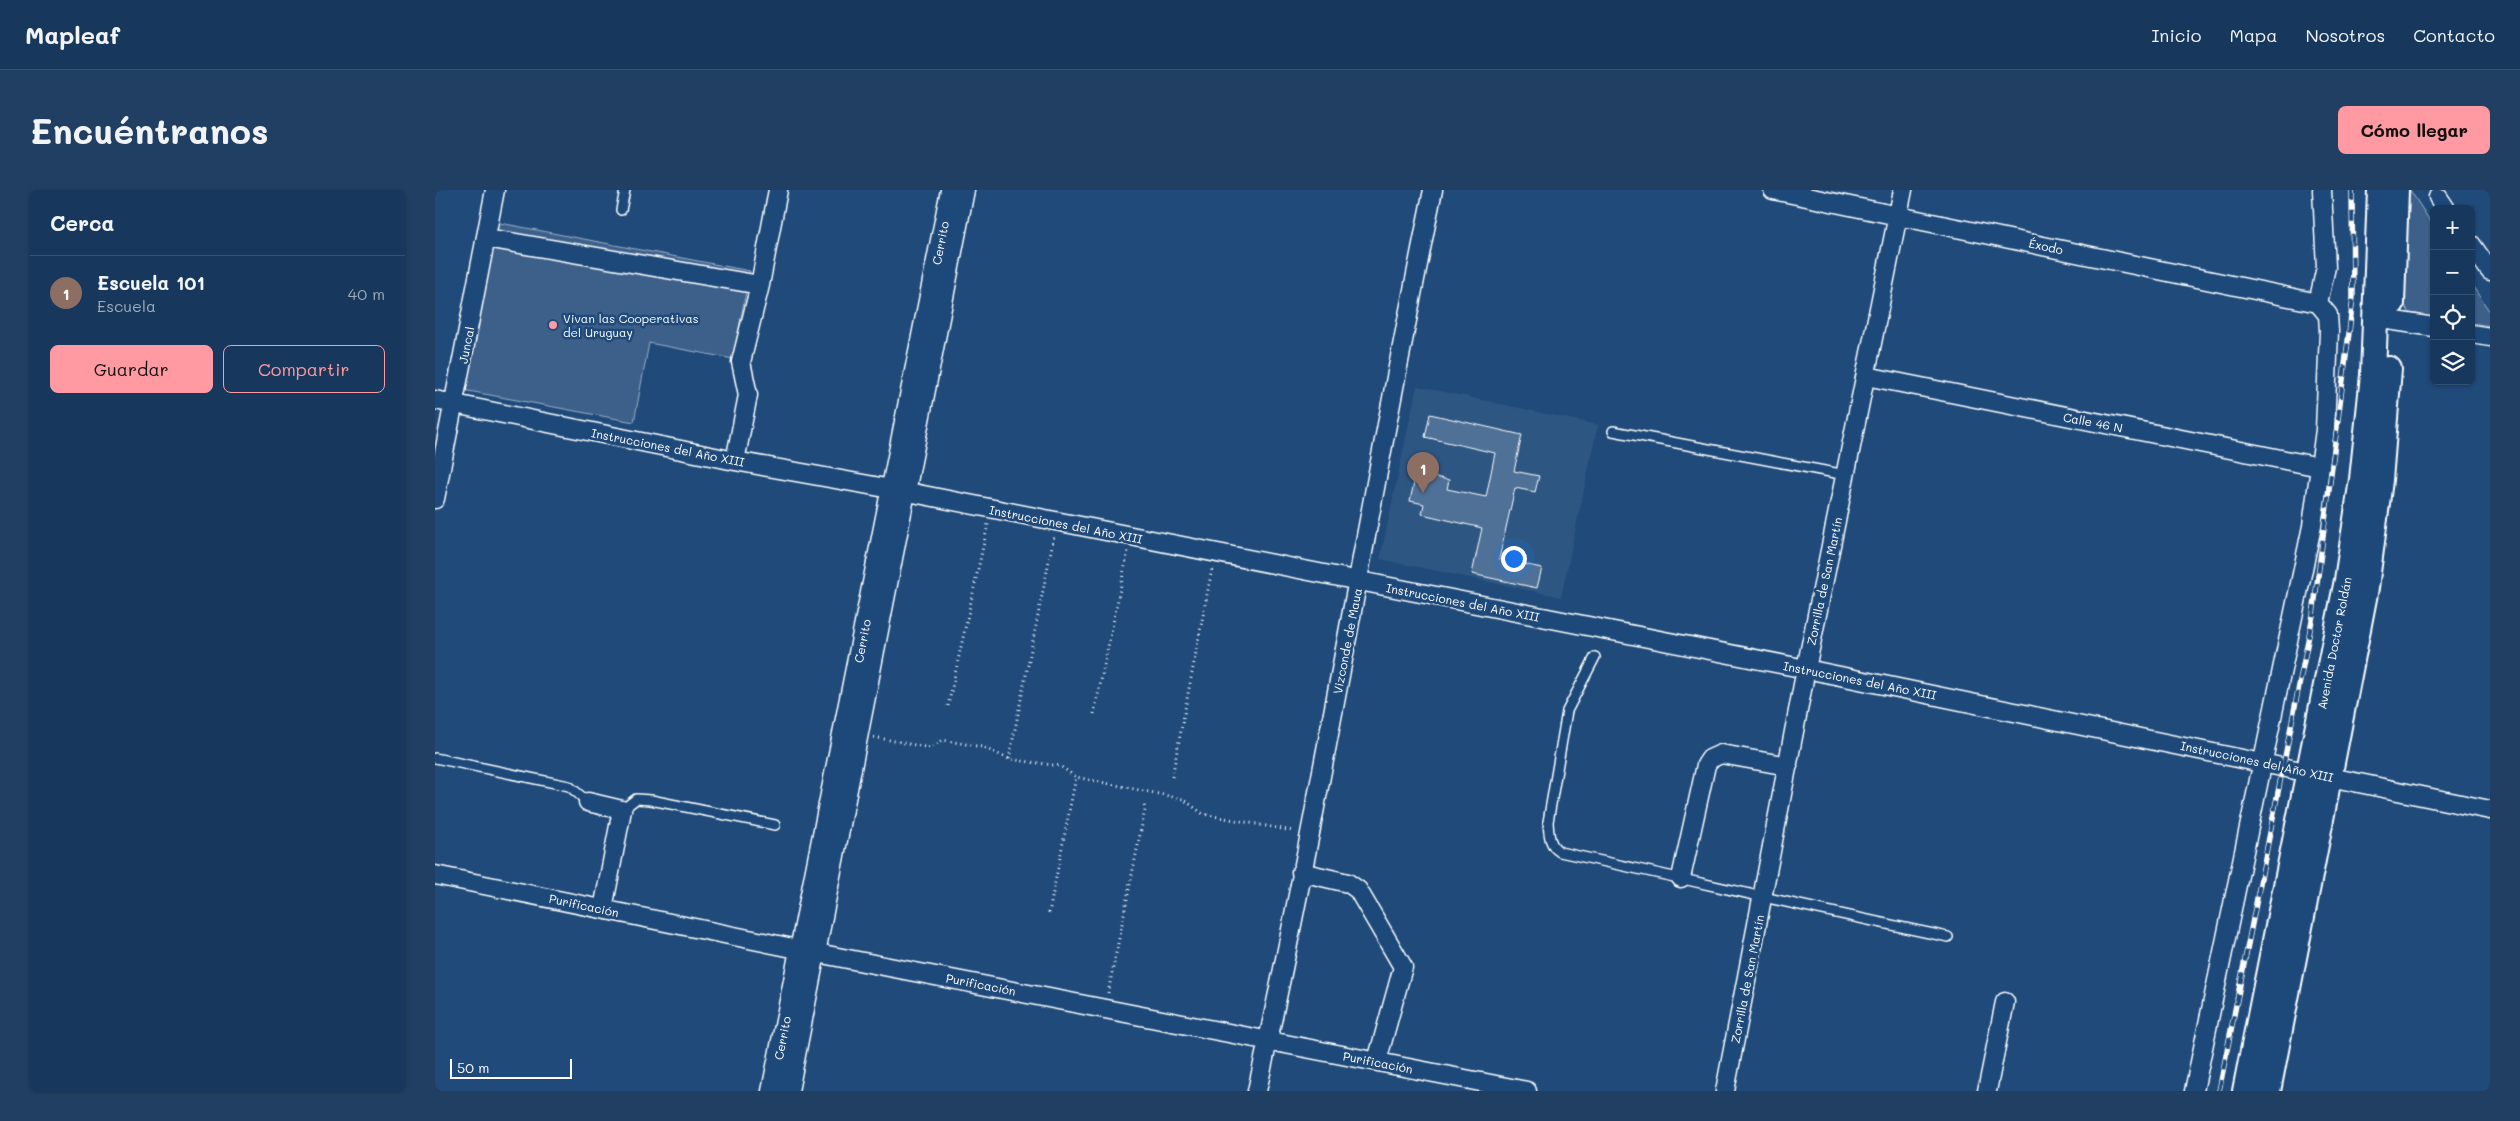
<!DOCTYPE html>
<html lang="es">
<head>
<meta charset="utf-8">
<style>
	:root { --surface:#17385c; --page:#203f62; --text:#f1f3f6; --muted:#9eacbb; --line:#365272; --accent:#ff9aa2 }
	body { margin:0; font-family:Mali,sans-serif; background:var(--page); color:var(--text) }
	.controls { position:absolute; right:15px; top:15px; display:grid; overflow:hidden; border-radius:8px; box-shadow:0 1px 4px #0004 }
	.controls button { width:45px; height:45px; display:grid; place-items:center; padding:0; border:0; border-bottom:1px solid var(--line); background:var(--surface); color:var(--text); font:25px sans-serif }
	.scale { position:absolute; left:15px; bottom:12px; width:122px; box-sizing:border-box; padding-left:5px; border:2px solid #fff; border-top:0; font-size:14px; line-height:18px; white-space:nowrap; color:#fff; -webkit-text-stroke:4px #1f4a7a; paint-order:stroke }
	.you { position:absolute; left:1078px; top:368px; width:18px; height:18px; margin:-12px; border:4px solid #fff; border-radius:50%; background:#1a73e8; box-shadow:0 0 0 8px #1a73e833 }
	.badge { display:grid; place-items:center; width:32px; height:32px; border-radius:50%; background:var(--accent); color:#fff; font-size:16px; font-weight:700 }
	.pin { position:absolute; translate:-50% -41px; filter:drop-shadow(0 1px 2px #0008) }
	.pin::after { content:''; position:absolute; top:26px; width:18px; height:15px; background:inherit; clip-path:polygon(0 0,100% 0,50% 100%) }
	.list { margin:0; padding:0; list-style:none }
	h2 { display:flex; justify-content:space-between; align-items:center; height:65px; margin:0; padding:0 20px; font-size:21px }
	h2 small { font-size:16px; font-weight:400; color:var(--muted) }
	.list li { display:grid; grid-template-columns:32px 1fr auto; gap:15px; align-items:center; box-sizing:border-box; height:75px; padding:0 20px; border-top:1px solid var(--line) }
	.list b { display:block; font-size:19px; white-space:nowrap }
	.list p { margin:0; font-size:16px; white-space:nowrap; color:var(--muted) }
	.list em { font-size:16px; font-style:normal; color:var(--muted) }
	.actions { display:flex; gap:10px; padding:15px 20px }
	.actions a { flex:1; padding:11px 0; border:1px solid var(--accent); border-radius:8px; text-align:center; font-size:18px; color:var(--accent) }
	.actions .main { background:var(--accent); color:#111 }
	.icon { flex:none; width:28px; height:28px; fill:none; stroke:currentColor; stroke-width:2; stroke-linecap:round; stroke-linejoin:round }
	.map { position:relative; flex:none; width:2055px; height:901px; overflow:hidden; border-radius:8px }
	header { display:flex; align-items:center; gap:30px; box-sizing:border-box; height:70px; padding:0 25px; background:var(--surface); border-bottom:1px solid var(--line) }
	header strong { font-size:24px }
	nav { display:flex; gap:28px; margin-inline-start:auto; font-size:18px }
	.intro { display:flex; align-items:center; justify-content:space-between; box-sizing:border-box; height:120px; padding:0 30px }
	h1 { margin:0; font-size:35px }
	.button { padding:12px 22px; border-radius:8px; background:var(--accent); color:#111; font-size:18px; font-weight:700 }
	main { display:flex; gap:30px; padding:0 30px }
	aside { flex:1; background:var(--surface); border-radius:8px; box-shadow:0 1px 4px #0004 }
	.map>svg:first-child { display:block }
	.built { fill:#2e5683 }
	.green { fill:#3c618b; stroke:#9eb0c5 }
	.building { fill:#507197; stroke:#fff }
	.lines { fill:none; stroke-linecap:round; stroke-linejoin:round }
	.lane-casing { stroke:#fff; stroke-width:12 }
	.street-casing { stroke:#fff; stroke-width:21 }
	.secondary-casing { stroke:#fff; stroke-width:28 }
	.path { stroke:#fff; stroke-width:3; stroke-dasharray:1 4; stroke-linecap:butt }
	.lane { stroke:#1f4a7a; stroke-width:9 }
	.street { stroke:#1f4a7a; stroke-width:18 }
	.secondary { stroke:#1f4a7a; stroke-width:24 }
	.rail-casing { stroke:#fff; stroke-width:5.5 }
	.rail { stroke:#1f4a7a; stroke-width:4; stroke-dasharray:11; stroke-linecap:butt }
	.poi-dot { fill:#ff9aa2; stroke:#1f4a7a; stroke-width:2 }
	.labels { text-anchor:middle; dominant-baseline:central; stroke-width:5; stroke-linejoin:round; paint-order:stroke }
	.street-label { font-size:12px; fill:#fff; stroke:#1f4a7a }
	.poi-label { font-size:12px; fill:#fff; stroke:#1f4a7a; text-anchor:start }
</style>
</head>
<body>
<header>
<strong>Mapleaf</strong>
<nav><a>Inicio</a><a>Mapa</a><a>Nosotros</a><a>Contacto</a></nav>
</header>
<div class="intro"><h1>Encuéntranos</h1><a class="button">Cómo llegar</a></div>
<main>
<aside>
<h2>Cerca<small></small></h2>
<ul class="list">
<li><span class="badge" style="background:#8d6e63">1</span><div><b>Escuela 101</b><p>Escuela</p></div><em>40 m</em></li>
</ul>
<div class="actions"><a class="main">Guardar</a><a>Compartir</a></div>
</aside>
<div class="map">
<svg width="2055" height="901" viewBox="0 0 2055 901">
	<rect width="100%" height="100%" fill="#1f4a7a"/>
	<filter id="ink" filterUnits="userSpaceOnUse"><feTurbulence type="fractalNoise" baseFrequency=".02" numOctaves="2"/><feDisplacementMap in="SourceGraphic" scale="10" xChannelSelector="R" yChannelSelector="G"/><feConvolveMatrix kernelMatrix="1 2 1 2 8 2 1 2 1" color-interpolation-filters="sRGB"/></filter>
	<g filter="url(#ink)">
		<path class="built" d="M982,196L1163,235L1126,407L945,369Z"/>
		<path class="green" d="M1975,0L1999,37V127L1974,123L1967,109Z
			M60,32L315,81L298,169L214,153L199,232L28,200Z
			M2036,94L2055,122V136L2036,133Z"/>
		<path class="building" d="M995,224L1087,245L1079,281L1104,286L1100,302L1080,298L1064,369L1107,378L1102,398L1037,384L1047,338L987,324L989,314L975,311L981,283L1014,290L1012,299L1051,307L1060,263L990,247Z"/>
		<g class="lines">
			<g class="lane-casing">
				<path id="lane" d="M186,20L190,0
					M1178,241L1411,285
					M1160,467L1132,521L1113,632C1114,645 1114,655 1125,662C1255,690 1383,720 1513,747
					M0,568L134,596L153,612
					M187,620L201,609L216,610L340,635"/>
			</g>
			<g class="street-casing">
				<path id="street" d="M1338,0L1883,113
					M2003,7L2011,19
					M51,48L325,95
					M2036,54L2055,81
					M1883,113L1891,77L1887,0
					M1940,128L1999,137
					M2036,144L2055,147
					M1431,186L1885,277
					M0,210L300,271L473,302L1371,479L2055,620
					M300,271L313,205L306,172L325,95L343,0
					M0,309L60,0
					M153,612L187,620L168,719
					M866,682L913,693L923,700L968,777L942,871
					M0,685L382,763L1092,901
					M1246,688L1271,575L1275,569L1286,564L1353,576
					M336,901L515,0
					M354,901L530,0
					M822,901C888,602 936,300 998,0
					M1290,901L1371,479L1468,0
					M1552,901L1570,812
					M1759,901L1877,336L1890,240L1894,141L1893,125L1883,113"/>
			</g>
			<g class="secondary-casing">
				<path id="secondary" d="M1957,113L1961,0
					M1810,901L1912,390L1927,289L1938,185L1945,0
					M1833,901L1931,398L1945,290L1954,179"/>
			</g>
			<path class="path" d="M513,516L553,334
				M659,524L693,361
				M439,547L495,558L508,550L547,557L574,569L625,576L641,587L748,609L768,624L858,641
				M574,569L619,346
				M737,587L777,379
				M614,723L641,587
				M673,803L710,620L709,614"/>
			<use href="#lane" class="lane"/>
			<use href="#street" class="street"/>
			<use href="#secondary" class="secondary"/>
			<g class="rail-casing">
				<path id="rail" d="M1784,901L1878,425L1914,143L1918,107L1917,0"/>
			</g>
			<use href="#rail" class="rail"/>
		</g>
	</g>
	<circle class="poi-dot" cx="118" cy="135" r="5"/>
	<g class="labels">
		<g class="street-label">
			<text transform="translate(505 53) rotate(-79)">Cerrito</text>
			<text transform="translate(1611 56) rotate(12)">Éxodo</text>
			<text transform="translate(31 155) rotate(-79)">Juncal</text>
			<text transform="translate(1658 232) rotate(11)">Calle 46 N</text>
			<text transform="translate(233 257) rotate(11)">Instrucciones del Año XIII</text>
			<text transform="translate(631 334) rotate(11)">Instrucciones del Año XIII</text>
			<text transform="translate(1389 391) rotate(-78)">Zorrilla de San Martín</text>
			<text transform="translate(1028 412) rotate(11)">Instrucciones del Año XIII</text>
			<text transform="translate(427 451) rotate(-79)">Cerrito</text>
			<text transform="translate(912 451) rotate(-79)">Vizconde de Maua</text>
			<text transform="translate(1899 453) rotate(-79)">Avenida Doctor Roldán</text>
			<text transform="translate(1425 490) rotate(11)">Instrucciones del Año XIII</text>
			<text transform="translate(1822 571) rotate(12)">Instrucciones del Año XIII</text>
			<text transform="translate(149 715) rotate(12)">Purificación</text>
			<text transform="translate(1312 789) rotate(-79)">Zorrilla de San Martín</text>
			<text transform="translate(546 794) rotate(11)">Purificación</text>
			<text transform="translate(347 848) rotate(-79)">Cerrito</text>
			<text transform="translate(943 872) rotate(11)">Purificación</text>
		</g>
		<g class="poi-label">
			<text x="128" y="128">Vivan las Cooperativas<tspan x="128" dy="14">del Uruguay</tspan></text>
		</g>
	</g>
</svg>
<div class="controls">
<button>+</button>
<button>−</button>
<button><svg class="icon" aria-label="locate" viewBox="0 0 24 24"><circle cx="12" cy="12" r="6"/><path d="M12 2v4M12 18v4M2 12h4M18 12h4"/></svg></button>
<button><svg class="icon" aria-label="layers" viewBox="0 0 24 24"><path d="M12 4l9 5-9 5-9-5zM3 14l9 5 9-5"/></svg></button>
</div>
<div class="scale">50 m</div>
<div class="you"></div>
<div class="pin badge" style="left:988px;top:303px;background:#8d6e63">1</div>
</div>
</main>
</body>
</html>
